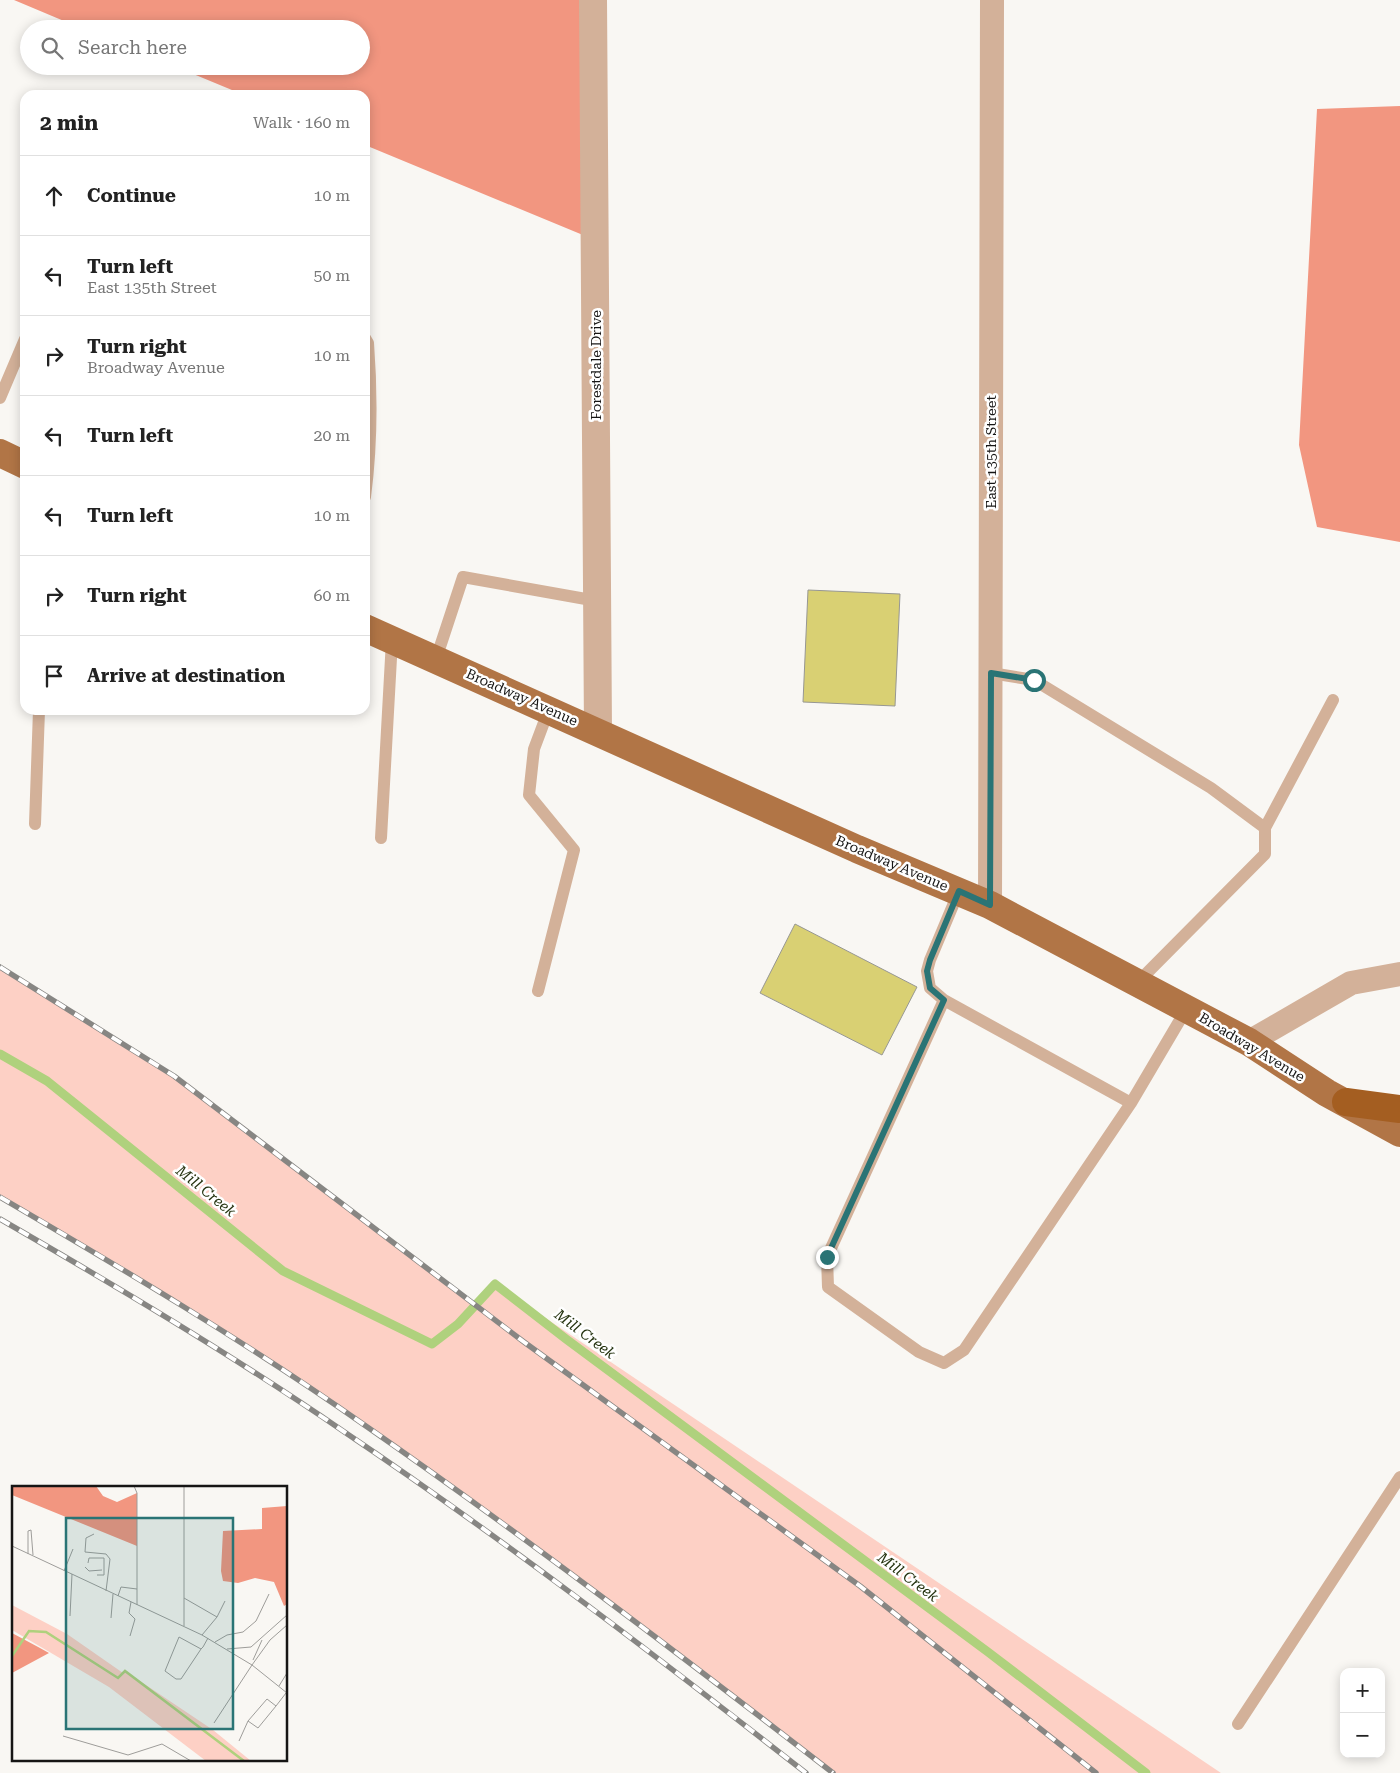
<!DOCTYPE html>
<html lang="en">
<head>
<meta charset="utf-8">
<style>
	:root { --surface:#fff; --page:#f2f2f2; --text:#222; --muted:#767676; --line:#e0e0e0 }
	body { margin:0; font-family:"Roboto Serif",serif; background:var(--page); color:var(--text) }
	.controls { position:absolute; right:15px; bottom:15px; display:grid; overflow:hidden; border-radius:10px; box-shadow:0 2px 12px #0003 }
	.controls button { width:45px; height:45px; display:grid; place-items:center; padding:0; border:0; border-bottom:1px solid var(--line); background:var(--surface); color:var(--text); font:25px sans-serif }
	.stop { position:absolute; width:15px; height:15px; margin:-11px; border:4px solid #2a7475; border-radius:50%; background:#fff }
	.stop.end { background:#2a7475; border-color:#fff; box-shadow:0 1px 5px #0008 }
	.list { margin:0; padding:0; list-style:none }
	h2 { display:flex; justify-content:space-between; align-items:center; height:65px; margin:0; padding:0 20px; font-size:21px }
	h2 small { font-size:16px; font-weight:400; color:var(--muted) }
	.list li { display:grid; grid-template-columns:32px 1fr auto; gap:15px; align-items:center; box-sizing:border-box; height:80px; padding:0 20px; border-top:1px solid var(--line) }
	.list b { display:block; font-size:19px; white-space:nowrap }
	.list p { margin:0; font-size:16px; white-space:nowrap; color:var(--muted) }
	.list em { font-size:16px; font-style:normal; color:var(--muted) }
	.icon { flex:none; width:28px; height:28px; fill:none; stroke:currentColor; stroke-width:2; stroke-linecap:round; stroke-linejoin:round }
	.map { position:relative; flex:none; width:1400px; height:1773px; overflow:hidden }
	.search { position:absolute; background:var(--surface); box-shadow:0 2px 12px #0003; left:20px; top:20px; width:350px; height:55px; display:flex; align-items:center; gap:12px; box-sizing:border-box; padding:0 18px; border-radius:28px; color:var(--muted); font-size:19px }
	.panel { position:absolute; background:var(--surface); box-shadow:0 2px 12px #0003; left:20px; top:90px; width:350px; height:625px; border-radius:15px }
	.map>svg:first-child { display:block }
	.green { fill:#fdd0c5 }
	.forest { fill:#f29680 }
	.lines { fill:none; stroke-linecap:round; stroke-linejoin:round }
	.stream { stroke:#afd17d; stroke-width:9 }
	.building { fill:#d9d073; stroke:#979793 }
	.service { stroke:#d3b199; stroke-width:12 }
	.minor { stroke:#d3b199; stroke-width:24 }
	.tertiary { stroke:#d3b199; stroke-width:28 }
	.primary { stroke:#b17546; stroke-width:28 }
	.motorway { stroke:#a45e21; stroke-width:28 }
	.rail-casing { stroke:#878683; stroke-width:5.5 }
	.rail { stroke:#fff; stroke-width:4; stroke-dasharray:11; stroke-linecap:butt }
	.route { stroke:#2a7475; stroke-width:6 }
	.labels { text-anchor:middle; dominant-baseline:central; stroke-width:5; stroke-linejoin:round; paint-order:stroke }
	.street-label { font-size:14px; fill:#161514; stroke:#fff }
	.water-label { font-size:15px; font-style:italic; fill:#263411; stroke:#fff }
	.inset-river { fill:none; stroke:#afd17d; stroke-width:2.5 }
	.inset-road { fill:none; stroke:#9e9d9a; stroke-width:1 }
	.view { fill:#2a7475; fill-opacity:0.15; stroke:#2a7475; stroke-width:2.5 }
	.inset-edge { fill:none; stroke:#161514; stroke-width:2.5 }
</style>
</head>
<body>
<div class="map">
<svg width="1400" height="1773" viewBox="0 0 1400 1773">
	<rect width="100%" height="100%" fill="#f9f7f3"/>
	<path class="green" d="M0,967L174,1076L476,1305L495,1284L1221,1773H833L509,1527L361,1422L232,1336L0,1197Z"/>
	<path class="forest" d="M14,0H593L595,240L365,145V95H244L174,66H361V29H83Z
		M1400,106V542L1317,527L1299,445L1317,109Z"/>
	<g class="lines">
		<path class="stream" d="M0,1054L47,1081L283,1271L432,1344L458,1324L495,1284L566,1339L988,1652L1146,1773"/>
	</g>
	<path class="building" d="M808,590L900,594L895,706L803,702Z
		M795,924L917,987L882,1055L760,993Z"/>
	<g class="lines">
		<path class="service" d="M365,338L368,343C372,396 372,444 365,497
			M0,398L25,339
			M436,659L463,577L597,601
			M991,673L1034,680L1211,788L1265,828V854L1138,982
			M35,824L39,710
			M1265,828L1333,700
			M381,838L392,640
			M538,991L574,850L529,795L534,749L549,709
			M944,1000L930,988L927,971L930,960L959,891
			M1131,1103L944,1000L827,1257L828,1287L919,1352L944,1363L964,1350L1131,1103L1187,1008
			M1238,1724L1400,1477"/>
		<path class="minor" d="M990,905L992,0
			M1249,1042L1351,983L1400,974"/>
		<path class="tertiary" d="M593,0L598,731"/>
		<path class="primary" d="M0,453L25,465
			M365,628L857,849L990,905L1249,1042L1327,1093L1400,1133"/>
		<path class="motorway" d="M1346,1102L1400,1109"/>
		<g class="rail-casing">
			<path id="rail" d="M0,967L174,1076L524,1342L860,1586L1096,1773
				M0,1197C123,1269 246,1342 363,1424C523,1535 679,1654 833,1773
				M0,1219C116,1286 232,1355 343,1431C502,1538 655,1655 806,1773"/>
		</g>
		<use href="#rail" class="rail"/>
	</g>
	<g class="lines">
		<path class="route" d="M827,1257L944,1000L930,988L927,971L930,960L959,891L990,905L991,673L1034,680"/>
	</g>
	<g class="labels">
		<g class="street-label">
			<text transform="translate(596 365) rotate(-90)">Forestdale Drive</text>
			<text transform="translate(991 452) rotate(-90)">East 135th Street</text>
			<text transform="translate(522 697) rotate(24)">Broadway Avenue</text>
			<text transform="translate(892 863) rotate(23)">Broadway Avenue</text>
			<text transform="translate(1252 1047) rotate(31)">Broadway Avenue</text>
		</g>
		<g class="water-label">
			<text transform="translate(206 1191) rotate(39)">Mill Creek</text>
			<text transform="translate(585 1334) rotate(37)">Mill Creek</text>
			<text transform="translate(908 1577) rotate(37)">Mill Creek</text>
		</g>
	</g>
	<g transform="translate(12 1486)">
		<rect width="275" height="275" fill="#f9f7f3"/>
		<path d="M0,119L55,148L111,187L113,185L201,244L239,275H194L97,201L0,144Z" fill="#fdd0c5"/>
		<path d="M0,0H84L91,10L105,16L125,7V60L0,9ZM275,20V118L272,120L262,96L243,92L226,97L211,95L209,85L211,45L250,43V22ZM0,147L28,162L37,167L0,187Z" fill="#f29680"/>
		<path class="inset-river" d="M0,170L17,145L34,146L106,192L113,185L232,275"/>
		<path class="inset-road" d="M122,0L125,7V119M82,48L74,52L73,66L94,68L98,73L94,105M0,60L190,149L240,179L275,207M16,68V45L19,44L21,69M76,77L77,72H92V89H85M73,81L77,85L90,84M52,85L61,63M106,110L109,101L125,103M172,112L205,131L190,149M58,130L60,88M205,131L213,115M99,132L101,108M172,140V0M118,150L123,133L117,127L119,116M203,156L215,149L231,146L244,135L257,108M189,163L167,151L153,185L164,193H169L189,163L191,161L196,152M215,163L239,161L275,129M241,174L250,154M240,179L258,154L275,139M267,200L275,187M236,235L246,242L264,220M202,237L240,179M51,250L116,269L150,258L179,275M227,255L236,235L255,213L264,220L274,207"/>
		<path class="view" d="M54,32H221V243H54Z"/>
		<rect width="275" height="275" class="inset-edge"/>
	</g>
</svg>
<div class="controls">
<button>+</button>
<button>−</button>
</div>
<div class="stop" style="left:1034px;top:680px"></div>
<div class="stop end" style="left:827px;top:1257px"></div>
<div class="search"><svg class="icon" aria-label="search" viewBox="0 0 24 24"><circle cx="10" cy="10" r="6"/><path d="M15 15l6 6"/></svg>Search here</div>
<section class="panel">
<h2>2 min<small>Walk · 160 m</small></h2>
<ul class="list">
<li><svg class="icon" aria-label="ahead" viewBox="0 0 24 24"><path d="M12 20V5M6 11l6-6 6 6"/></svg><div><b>Continue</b></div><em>10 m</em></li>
<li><svg class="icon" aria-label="left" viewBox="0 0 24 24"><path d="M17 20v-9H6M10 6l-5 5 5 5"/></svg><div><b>Turn left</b><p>East 135th Street</p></div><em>50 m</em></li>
<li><svg class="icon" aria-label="right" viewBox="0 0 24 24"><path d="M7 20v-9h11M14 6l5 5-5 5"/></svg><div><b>Turn right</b><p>Broadway Avenue</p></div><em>10 m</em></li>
<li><svg class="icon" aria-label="left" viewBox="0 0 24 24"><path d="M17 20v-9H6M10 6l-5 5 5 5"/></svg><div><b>Turn left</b></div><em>20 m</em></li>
<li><svg class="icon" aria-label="left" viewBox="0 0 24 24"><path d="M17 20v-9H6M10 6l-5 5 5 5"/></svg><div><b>Turn left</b></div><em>10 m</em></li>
<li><svg class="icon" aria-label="right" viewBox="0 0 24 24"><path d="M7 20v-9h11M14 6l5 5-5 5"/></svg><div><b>Turn right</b></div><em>60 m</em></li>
<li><svg class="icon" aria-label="arrive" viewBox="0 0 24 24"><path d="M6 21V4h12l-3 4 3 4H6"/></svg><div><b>Arrive at destination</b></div></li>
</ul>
</section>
</div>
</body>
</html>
